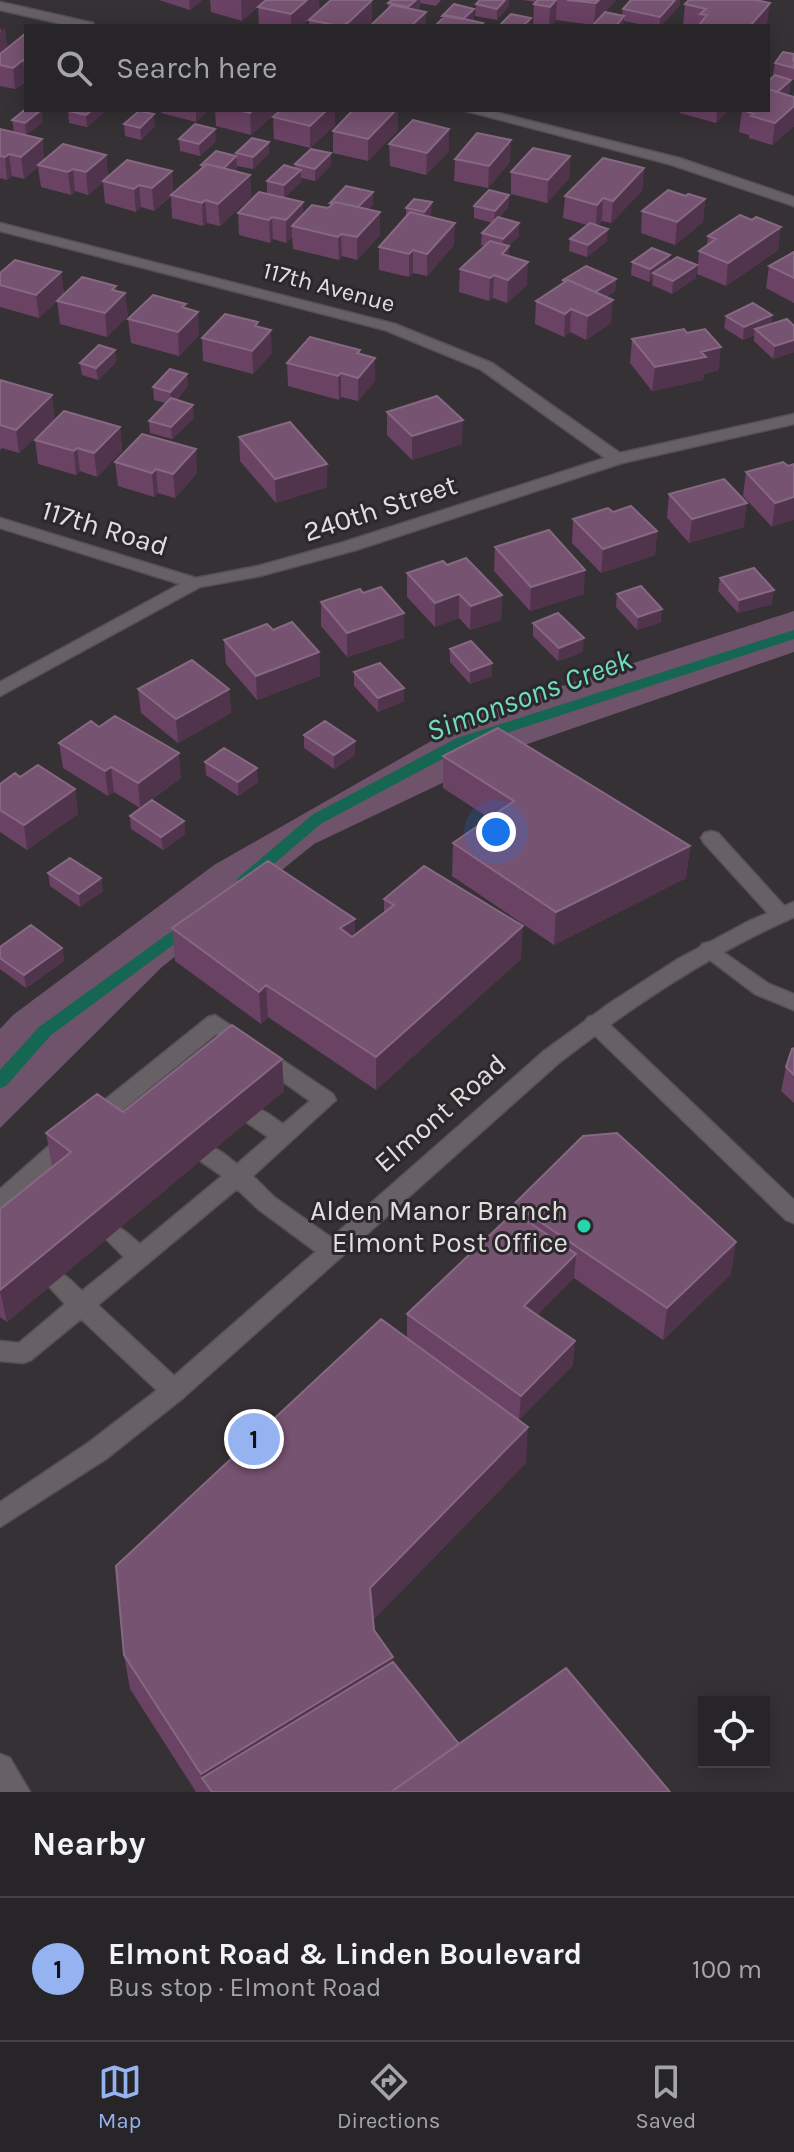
<!DOCTYPE html>
<html lang="en">
<head>
<meta charset="utf-8">
<style>
	:root { --surface:#282528; --page:#302d30; --text:#f1f3f6; --muted:#a5a5a8; --line:#444245; --accent:#95b2f1 }
	body { margin:0; font-family:Karla,sans-serif; background:var(--page); color:var(--text) }
	.controls { position:absolute; right:24px; bottom:24px; display:grid; overflow:hidden; border-radius:0px; box-shadow:0 4px 20px #0003 }
	.controls button { width:72px; height:72px; display:grid; place-items:center; padding:0; border:0; border-bottom:2px solid var(--line); background:var(--surface); color:var(--text); font:40px sans-serif }
	.you { position:absolute; left:496px; top:832px; width:28px; height:28px; margin:-20px; border:6px solid #fff; border-radius:50%; background:#1a73e8; box-shadow:0 0 0 12px #1a73e833 }
	.badge { display:grid; place-items:center; width:52px; height:52px; border-radius:50%; background:var(--accent); color:#111; font-size:26px; font-weight:700 }
	.pin { position:absolute; translate:-50% -50%; border:4px solid #fff; box-shadow:0 2px 8px #0006 }
	.list { margin:0; padding:0; list-style:none }
	h2 { display:flex; justify-content:space-between; align-items:center; height:104px; margin:0; padding:0 32px; font-size:34px }
	h2 small { font-size:26px; font-weight:400; color:var(--muted) }
	.list li { display:grid; grid-template-columns:52px 1fr auto; gap:24px; align-items:center; box-sizing:border-box; height:144px; padding:0 32px; border-top:2px solid var(--line) }
	.list b { display:block; font-size:30px; white-space:nowrap }
	.list p { margin:0; font-size:26px; white-space:nowrap; color:var(--muted) }
	.list em { font-size:26px; font-style:normal; color:var(--muted) }
	.icon { flex:none; width:44px; height:44px; fill:none; stroke:currentColor; stroke-width:2; stroke-linecap:round; stroke-linejoin:round }
	.map { position:relative; flex:none; width:794px; height:1792px; overflow:hidden }
	.search { position:absolute; background:var(--surface); box-shadow:0 4px 20px #0003; left:24px; right:24px; top:24px; height:88px; display:flex; align-items:center; gap:20px; box-sizing:border-box; padding:0 28px; border-radius:0px; color:var(--muted); font-size:30px }
	.sheet { height:248px; background:var(--surface) }
	nav { display:flex; justify-content:space-around; align-items:center; box-sizing:border-box; height:112px; border-top:2px solid var(--line); background:var(--surface); font-size:22px; color:var(--muted) }
	nav a { display:grid; justify-items:center; gap:4px }
	nav .on { color:var(--accent) }
	.map>svg:first-child { display:block }
	.green { fill:#6e536a }
	.lines { fill:none; stroke-linecap:round; stroke-linejoin:round }
	.stream { fill:#156653; fill-rule:evenodd }
	.service-casing { stroke:#545054; stroke-width:3 }
	.minor-casing { stroke:#545054; stroke-width:3 }
	.secondary-casing { stroke:#545054; stroke-width:3 }
	.service { fill:#676166; fill-rule:evenodd }
	.minor { fill:#676166; fill-rule:evenodd }
	.secondary { fill:#676166; fill-rule:evenodd }
	.wall { fill:#6a4264 }
	.shaded-wall { fill:#50344c }
	.building { fill:#775372; stroke:#876883; stroke-width:2 }
	.poi-dot { fill:#26d5ae; stroke:#2c272b; stroke-width:3 }
	.labels { text-anchor:middle; dominant-baseline:central; stroke-width:6; stroke-linejoin:round; paint-order:stroke }
	.far-street-label { font-size:24px; fill:#e1dee0; stroke:#2c272b }
	.street-label { font-size:28px; fill:#e1dee0; stroke:#2c272b }
	.poi-label { font-size:28px; fill:#e1dee0; stroke:#2c272b; text-anchor:end }
	.water-label { font-size:30px; font-style:italic; fill:#6fdcbd; stroke:#2c272b }
</style>
</head>
<body>
<div class="map">
<svg width="794" height="1792" viewBox="0 0 794 1792">
	<rect width="100%" height="100%" fill="#363135"/>
	<path class="green" d="M794,611V652L516,748L314,844L162,967L0,1128V1029L13,1015L214,865L482,712Z"/>
	<g class="lines">
		<path class="stream" d="M794,630V639L467,746L322,823L251,883H239L237,879L312,815L457,738Z
			M190,918L196,920L198,924L196,928L51,1035L6,1086L0,1088V1070L39,1027Z"/>
		<g class="service-casing">
			<path id="service" d="M711,831L718,833L788,910L791,915L788,920H774L704,843L701,838L704,833Z
				M709,942L769,984L794,994V1010L755,994L702,954L699,949L702,944Z
				M215,1015L333,1094L336,1100L253,1176L274,1197L339,1243L342,1250L339,1257L331,1259L323,1257L258,1209L237,1189L98,1305L183,1384L186,1391L183,1398L174,1401L165,1398L81,1319L31,1360L23,1363L0,1361V1341L19,1343L65,1304L44,1281L48,1274C63,1269 71,1281 82,1291L124,1257L101,1234L104,1228C119,1222 128,1234 140,1244L222,1176L199,1160L196,1154L199,1148C214,1143 225,1155 237,1164L268,1137L246,1122L243,1116L246,1110C261,1105 271,1116 283,1124L310,1101L216,1034L102,1127L94,1129L86,1127L83,1121L86,1115L208,1017Z
				M69,1132L77,1135L80,1141L77,1147L8,1208L0,1211V1189L61,1135Z"/>
		</g>
		<g class="minor-casing">
			<path id="minor" d="M0,2L93,23L94,26H71L0,10Z
				M462,110H487L679,158L794,197V206L669,164Z
				M0,223L395,324L492,363L620,453L794,414V424L622,463L356,550L260,576L200,587L0,696V682L180,584L0,528V518L196,578L258,566L344,542L605,458L480,369L385,330L0,231Z
				M595,1015L602,1017L794,1200V1223L786,1220L588,1029L584,1023L588,1017Z"/>
		</g>
		<g class="secondary-casing">
			<path id="secondary" d="M794,902V917C709,955 633,1006 560,1062L183,1398L106,1459L0,1527V1502L88,1443L165,1384L544,1051L610,1003L678,959L749,921Z
				M0,1754L10,1758L30,1792H0Z"/>
		</g>
		<use href="#service" class="service"/>
		<use href="#minor" class="minor"/>
		<use href="#secondary" class="secondary"/>
	</g>
	<path class="wall" d="M159,0H202L190,10Z
		M210,0H266L242,21L211,12Z
		M392,0H441L436,6L420,3V8L418,10L426,12V26H370L388,8V3Z
		M480,0H509V6L497,20L475,16L476,4Z
		M523,0H616L605,12L622,16L623,9L680,5L661,26H648L624,21V26H593V25L556,20L551,26H537L533,25L534,4L535,2Z
		M689,0L767,24L766,26H683L685,4Z
		M258,7L320,10L302,26H259Z
		M309,20L372,21L367,26H309Z
		M0,27L7,48L26,33V82L15,89L0,86Z
		M794,54V80L780,76L790,92L786,95L794,97V126L772,145L749,138V135L739,132L742,110H768L774,75H773L775,63Z
		M41,110L43,122L26,135L14,132L12,120Z
		M70,110H103V113L87,127L69,123L68,111Z
		M161,110H209L196,122L161,113Z
		M215,110H279L251,135L216,126Z
		M398,110V130L368,161L333,153V131Z
		M680,110H728L716,123L680,113Z
		M273,117L335,125L310,148L274,139Z
		M124,124L155,126L141,140L125,136Z
		M0,129L42,139L44,159L106,155L108,176L172,171L173,193L201,168V165L236,156V153L269,154L253,169L237,166V169L234,171L250,175L251,197L220,226L207,223L203,226L172,218L171,196L154,211L141,207L136,212L105,203L103,182L88,195L75,191L71,195L41,187L38,167L24,179L12,176L7,180L0,178Z
		M449,129V151L426,175L390,166L389,144Z
		M179,139L216,141L200,156L180,151Z
		M570,156L569,178L547,203L511,194V172Z
		M455,159L510,162L488,188L454,181Z
		M295,164L331,165L315,181L301,178V182L284,198L304,214L328,208L330,206V203L373,204L368,209L380,212V235L357,260L342,256L339,260L293,249L292,237L286,243L273,239L270,243L239,235L238,213L267,193V181L295,168Z
		M644,168L642,191L611,223L602,221L598,225L607,241L587,257L569,251L570,239L587,225L563,218L565,196Z
		M509,195L508,207L499,218L519,223V236L508,246L509,256L527,285L507,303L493,298L489,301L459,292L460,269L485,246L481,245L482,233L493,223L474,218V206Z
		M686,196L705,199L703,222L675,245L641,233L642,211Z
		M406,208L431,215L430,217L454,245L427,276L413,273L409,277L379,270V247L406,217Z
		M752,220L778,250L726,286L697,274L699,251L707,245L708,236Z
		M794,252V303L766,288L769,266Z
		M632,262L669,263L696,278L672,294L652,285L653,279L649,282L631,275Z
		M61,272L64,295L117,291L125,293L128,316L107,337L60,324L57,301L39,318L0,307V273Z
		M616,279L615,291L606,297L611,323L586,340L570,332L564,337L535,324L536,301L562,284L563,280Z
		M186,309L199,335L179,356L131,343L128,319Z
		M772,315L771,324L794,326V352L773,359L754,341V335L743,340L724,328L726,316Z
		M258,326L272,353L253,374L203,361L202,338Z
		M632,339L719,370L704,374L703,380L652,391L630,363Z
		M115,350L116,362L98,380L82,375L80,363Z
		M360,350V354L375,358V381L358,401L341,397L339,400L288,386L287,363Z
		M0,380L55,419L19,453L2,448L0,450Z
		M188,386L176,400L194,418L172,439L150,433L149,421L166,403L154,400L153,387Z
		M387,412L462,444L412,460L387,435Z
		M120,427L122,451L97,477L80,471L76,475L38,464L35,440Z
		M239,437L327,487L276,503L240,461Z
		M115,462L197,473L175,498L158,493L154,497L118,486Z
		M783,462L772,527L743,496L746,472Z
		M669,494L744,527L689,543L667,518Z
		M613,512L657,531L655,555L601,573L572,543L573,519Z
		M495,547L584,594L530,611L494,571Z
		M447,565L502,595L501,620L470,630L459,618L435,627L407,597V573Z
		M720,578L772,604L738,613L718,591Z
		M363,593L404,638L347,657L321,626V602Z
		M617,594L661,622L637,630L616,607Z
		M533,623L583,652L558,661L533,636Z
		M273,630L319,652L320,676L257,700L226,664L224,640Z
		M450,649L492,676L470,684L450,662Z
		M354,672L404,688V701L378,712L354,686Z
		M138,689H229L231,713L178,743L141,713Z
		M304,735L355,755L334,769L304,748Z
		M59,743L181,778L140,808L114,792L108,796L63,768Z
		M443,756L690,846L686,878L554,945L452,876L453,843L489,818L443,788Z
		M205,762L258,782L238,796L206,775Z
		M20,777L75,789L78,814L27,850L0,832V784Z
		M130,816L184,821L185,834L163,850L131,829Z
		M48,873L101,878L103,891L80,907L50,886Z
		M384,899L521,959L376,1090L268,1017L261,1024L175,961L172,928L355,935L384,912Z
		M0,947L62,948L64,961L26,988L0,969Z
		M794,1048V1103L781,1091L786,1067Z
		M282,1059L284,1091L7,1322L0,1317V1209L53,1167L52,1166L46,1133L123,1112Z
		M514,1204L731,1274L663,1340L574,1278L537,1315L573,1365L519,1420L417,1346L526,1463L373,1620L374,1630L393,1657V1662L458,1744L670,1792H196L130,1689L124,1655L407,1338V1314L514,1212Z"/>
	<path class="shaded-wall" d="M189,0H202L190,10Z
		M241,0H266L242,21Z
		M307,0H319L320,10L302,26H291V14Z
		M372,0V21L367,26H340Z
		M416,0H420V8L408,19V7Z
		M505,0H509V6L497,20V9Z
		M556,0H557L556,20L551,26H549L550,7Z
		M599,0H616L594,25L596,3Z
		M675,0H680V5L661,26H660V17Z
		M770,3L767,24L766,26H750Z
		M474,9V20L468,26L462,20Z
		M426,12V26H411Z
		M624,16V26H616Z
		M531,18L530,26H523Z
		M5,28L8,50L0,56V32Z
		M23,60L25,82L15,89L13,68Z
		M791,80L790,92L775,105L776,93Z
		M794,106V126L772,145L775,123Z
		M41,110L43,122L26,135L25,123Z
		M92,110H103V113L87,127L86,115Z
		M196,110H209L196,122Z
		M253,110H279L251,135L250,113Z
		M327,110H335V125L310,148V126Z
		M396,110H398V130L368,161V139Z
		M717,110H728L716,123Z
		M154,114L155,126L141,140L140,128Z
		M215,129L216,141L200,156L199,144Z
		M449,129V151L426,175L427,153Z
		M42,139L45,162L38,165V167L24,179L21,157Z
		M511,140L510,162L488,188L489,166Z
		M269,142V154L253,169V157Z
		M331,153V165L315,181V169Z
		M9,154L12,176L7,180L5,157Z
		M106,155L108,177L88,195L86,172Z
		M236,156L237,169L222,182V170Z
		M570,156L569,178L547,203L548,180Z
		M644,168L642,191L611,223L613,201Z
		M73,169L75,191L71,195L68,172Z
		M301,170V182L284,198V185Z
		M172,171L173,193L154,211L152,188Z
		M250,175L251,197L220,226L218,204Z
		M139,185L141,207L136,212L134,189Z
		M373,192V204L356,221V209Z
		M509,195L508,207L494,223L495,211Z
		M603,198L602,221L596,227L597,205Z
		M705,199L703,222L675,245L677,222Z
		M205,200L207,223L203,226L202,203Z
		M303,202L304,225L292,226V237L286,243V220Z
		M432,202L431,215L423,224L424,212Z
		M380,212V235L357,260V237Z
		M272,217L273,239L270,243L269,220Z
		M455,223L454,245L427,276V254Z
		M519,223V236L502,251L503,239Z
		M781,227L778,250L726,286L728,263Z
		M608,229L607,241L587,257L588,245Z
		M341,234L342,256L339,260L338,237Z
		M509,246V269L502,254Z
		M413,250V273L409,277V254Z
		M670,255L669,267L653,273V279L649,282L650,269Z
		M528,262L527,285L507,303L508,280Z
		M697,265L696,278L672,294L673,281Z
		M61,272L64,295L39,318L36,295Z
		M494,275L493,298L489,301L490,278Z
		M616,279L615,291L592,306L593,293Z
		M116,286L118,301L125,293L128,316L107,337L105,313L112,290Z
		M613,300L611,323L586,340L588,316Z
		M186,304L187,323L198,312L199,335L179,356L178,332L182,307Z
		M571,309L570,332L564,337L565,314Z
		M772,315L771,327L755,329L754,335L743,340L744,327Z
		M258,322L259,342L271,330L272,353L253,374L252,351L255,326Z
		M794,340V352L773,359L775,346Z
		M721,347L719,370L704,374L703,380L652,391L655,367L701,352Z
		M115,350L116,362L98,380L96,368Z
		M375,358V381L358,401V378Z
		M341,373V397L339,400L338,376Z
		M187,374L188,386L171,405L170,392Z
		M52,395L55,419L19,453L16,430Z
		M193,405L194,418L172,439L171,427Z
		M463,420L462,444L412,460V436Z
		M120,427L122,451L97,477L94,453Z
		M77,448L80,471L76,475L74,451Z
		M196,449L197,473L175,498L173,474Z
		M327,464V487L276,503L275,479Z
		M156,469L158,493L154,497L152,473Z
		M794,497V520L772,527L775,503Z
		M747,503L744,527L689,543L692,519Z
		M657,531L655,555L601,573L603,549Z
		M585,570L584,594L530,611L531,587Z
		M774,590L772,604L738,613L739,600Z
		M459,594V618L435,627V603Z
		M502,595L501,620L470,630L471,606Z
		M662,609L661,622L637,630L638,617Z
		M404,613V638L347,657V633Z
		M584,638L583,652L558,661L559,648Z
		M319,652L320,676L257,700L256,676Z
		M492,663V676L470,684V671Z
		M404,688V701L378,712V698Z
		M229,689L231,713L178,743L176,719Z
		M355,741V755L334,769V755Z
		M179,753L181,778L140,808L138,783Z
		M111,767L114,792L108,796L105,771Z
		M257,768L258,782L238,796V782Z
		M75,789L78,814L27,850L24,825Z
		M184,821L185,834L163,850L161,837Z
		M690,846L686,878L554,945L556,912Z
		M101,878L103,891L80,907L79,894Z
		M355,919V951L340,928Z
		M523,926L521,959L376,1090V1057Z
		M62,948L64,961L26,988L24,975Z
		M266,985L268,1017L261,1024L259,992Z
		M282,1059L284,1091L7,1322L0,1291Z
		M736,1242L731,1274L663,1340L667,1308Z
		M576,1254L574,1278L522,1330L524,1306Z
		M575,1341L573,1365L519,1420L521,1396Z
		M528,1427L526,1463L371,1622L370,1588Z
		M393,1657V1691L202,1778L204,1792L201,1774Z"/>
	<path class="building" d="M266,0H307L291,14L258,7Z
		M331,0H372L348,23L340,26L309,20Z
		M392,0H416L408,7L388,3Z
		M480,0H505L497,9L476,4Z
		M538,0H556L550,7L534,4Z
		M567,0H599L596,3Z
		M631,0H675L660,17L623,9Z
		M689,0H756L770,3L750,26H708L699,25L707,15L700,14L706,9L685,4Z
		M454,4L474,9L463,19L442,16Z
		M392,5L426,12L411,26H370Z
		M605,12L624,16L616,26L593,25Z
		M511,14L531,18L523,26H499Z
		M446,15L483,23L480,26H435Z
		M26,33V61L23,60L13,68L0,65V54Z
		M783,52L794,54L793,60H794V68L775,63Z
		M775,75L791,80L777,92L768,89V81Z
		M768,89L794,97V106L775,123L751,116L754,114L743,110H768Z
		M26,109L41,110L25,123L12,120Z
		M70,110H92L86,115L68,111Z
		M238,110H253L250,113Z
		M281,110H327L310,126L273,117Z
		M353,110H396L368,139L333,131Z
		M139,111L154,114L140,128L124,124Z
		M413,120L449,129L427,153L389,144Z
		M195,124L215,129L199,144L179,139Z
		M0,129L42,139L21,157L9,154L5,157L0,156Z
		M477,133L511,140L489,166L455,159Z
		M252,138L269,142L253,157L236,153Z
		M63,144L106,155L86,172L73,169L68,172L38,165Z
		M533,148L570,156L548,180L511,172Z
		M311,149L331,153L315,169L295,164Z
		M216,151L236,156L224,168L207,164L205,166L201,165Z
		M603,158L644,168L613,201L603,198L597,205L565,196Z
		M127,160L172,171L152,188L139,185L134,189L103,181Z
		M207,164L250,175L218,204L205,200L202,203L171,195Z
		M284,165L301,170L284,185L267,181Z
		M346,186L373,192L358,207L335,202L333,203H330Z
		M489,190L509,195L495,211L474,206Z
		M668,190L686,196L688,194L705,199L677,222L642,211Z
		M259,192L303,202L286,220L272,217L269,220L238,213Z
		M414,199L432,202L424,212L406,208Z
		M335,202L380,212L357,237L341,234L338,237L292,226L312,205L328,208Z
		M410,212L455,223L427,254L413,250L409,254L379,247Z
		M740,215L752,220L756,217L781,227L728,263L699,251L716,239L708,236Z
		M498,217L519,223L503,239L482,233Z
		M590,223L608,229L588,245L570,239Z
		M490,241L509,246L502,254L528,262L508,280L494,275L490,278L460,269Z
		M652,248L670,255L650,269L632,262Z
		M794,252V278L769,266Z
		M677,257L697,265L673,281L653,273Z
		M15,260L61,272L36,295L0,285V273Z
		M586,266L616,279L595,292L568,280L566,281L563,280Z
		M82,277L116,286L112,290L125,293L105,313L57,301Z
		M568,280L613,300L588,316L571,309L565,314L536,301Z
		M153,295L186,304L182,307L198,312L178,332L128,319Z
		M753,303L772,315L744,327L726,316Z
		M225,314L258,322L255,326L271,330L252,351L202,338Z
		M787,319L794,326V340L775,346L755,329Z
		M684,329L687,333L705,329L721,347L701,352L706,357L655,367L632,339Z
		M310,337L360,350L357,353L375,358L358,378L341,373L338,376L287,363Z
		M99,345L115,350L96,368L80,363Z
		M170,369L187,374L170,392L153,387Z
		M0,380L52,395L16,430L0,425Z
		M437,396L463,420L412,436L387,412Z
		M171,398L193,405L171,427L149,421Z
		M64,411L120,427L94,453L77,448L74,451L35,440Z
		M290,422L327,464L275,479L239,437Z
		M142,434L196,449L173,474L156,469L152,473L115,462Z
		M783,462L788,466L794,464V497L775,503L746,472Z
		M724,479L747,503L692,519L669,494Z
		M631,506L657,531L603,549L573,519L608,508L613,512Z
		M549,530L585,570L531,587L495,547Z
		M466,558L502,595L471,606L459,594L435,603L407,573L443,561L447,565Z
		M754,568L774,590L739,600L720,578Z
		M641,586L662,609L638,617L617,594Z
		M381,587L404,613L347,633L321,602L360,589L363,593Z
		M558,613L584,638L559,648L533,623Z
		M292,622L319,652L256,676L224,640L267,624L273,630Z
		M471,641L492,663L470,671L450,649Z
		M192,660L229,689L176,719L138,689Z
		M380,663L404,688L378,698L354,672Z
		M115,716L179,753L138,783L111,767L105,771L59,743L91,721L99,727Z
		M325,721L355,741L334,755L304,735Z
		M498,728L690,846L556,912L453,843L514,801L443,756Z
		M224,748L257,768L238,782L205,762Z
		M38,765L75,789L24,825L0,810V784L15,773L20,777Z
		M152,800L184,821L161,837L130,816Z
		M70,858L101,878L79,894L48,873Z
		M268,861L355,919L340,928L352,937L394,905L384,899L424,866L523,926L376,1057L266,985L259,992L172,928Z
		M31,925L62,948L24,975L0,958V947Z
		M232,1025L282,1059L0,1290V1209L71,1152L46,1133L97,1094L123,1112Z
		M794,1048V1075L786,1067L792,1049Z
		M617,1133L736,1242L667,1308L514,1204L583,1136Z
		M514,1212L576,1254L524,1306L575,1341L521,1396L407,1314Z
		M381,1319L528,1427L370,1588L374,1630L393,1657L201,1774L124,1655L116,1566Z
		M393,1662L459,1744L391,1792H212L202,1778Z
		M566,1668L670,1792H391Z"/>
	<circle class="poi-dot" cx="584" cy="1226" r="8"/>
	<g class="labels">
		<g class="far-street-label">
			<text transform="translate(329 287) rotate(15)">117th Avenue</text>
		</g>
		<g class="street-label">
			<text transform="translate(380 508) rotate(-18)">240th Street</text>
			<text transform="translate(105 528) rotate(17)">117th Road</text>
			<text transform="translate(440 1113) rotate(-41)">Elmont Road</text>
		</g>
		<g class="poi-label">
			<text x="568" y="1210">Alden Manor Branch<tspan x="568" dy="32">Elmont Post Office</tspan></text>
		</g>
		<g class="water-label">
			<text transform="translate(529 695) rotate(-20)">Simonsons Creek</text>
		</g>
	</g>
</svg>
<div class="controls">
<button><svg class="icon" aria-label="locate" viewBox="0 0 24 24"><circle cx="12" cy="12" r="6"/><path d="M12 2v4M12 18v4M2 12h4M18 12h4"/></svg></button>
</div>
<div class="you"></div>
<div class="pin badge" style="left:254px;top:1439px">1</div>
<div class="search"><svg class="icon" aria-label="search" viewBox="0 0 24 24"><circle cx="10" cy="10" r="6"/><path d="M15 15l6 6"/></svg>Search here</div>
</div>
<section class="sheet">
<h2>Nearby<small></small></h2>
<ul class="list">
<li><span class="badge">1</span><div><b>Elmont Road &amp; Linden Boulevard</b><p>Bus stop · Elmont Road</p></div><em>100 m</em></li>
</ul>
</section>
<nav>
<a class="on"><svg class="icon" aria-label="map" viewBox="0 0 24 24"><path d="M3 6l6-2 6 2 6-2v14l-6 2-6-2-6 2zM9 4v14M15 6v14"/></svg>Map</a>
<a><svg class="icon" aria-label="directions" viewBox="0 0 24 24"><path d="M12 3l9 9-9 9-9-9zM9 14v-3h6M13 9l2 2-2 2"/></svg>Directions</a>
<a><svg class="icon" aria-label="saved" viewBox="0 0 24 24"><path d="M7 4h10v16l-5-4-5 4z"/></svg>Saved</a>
</nav>
</body>
</html>
